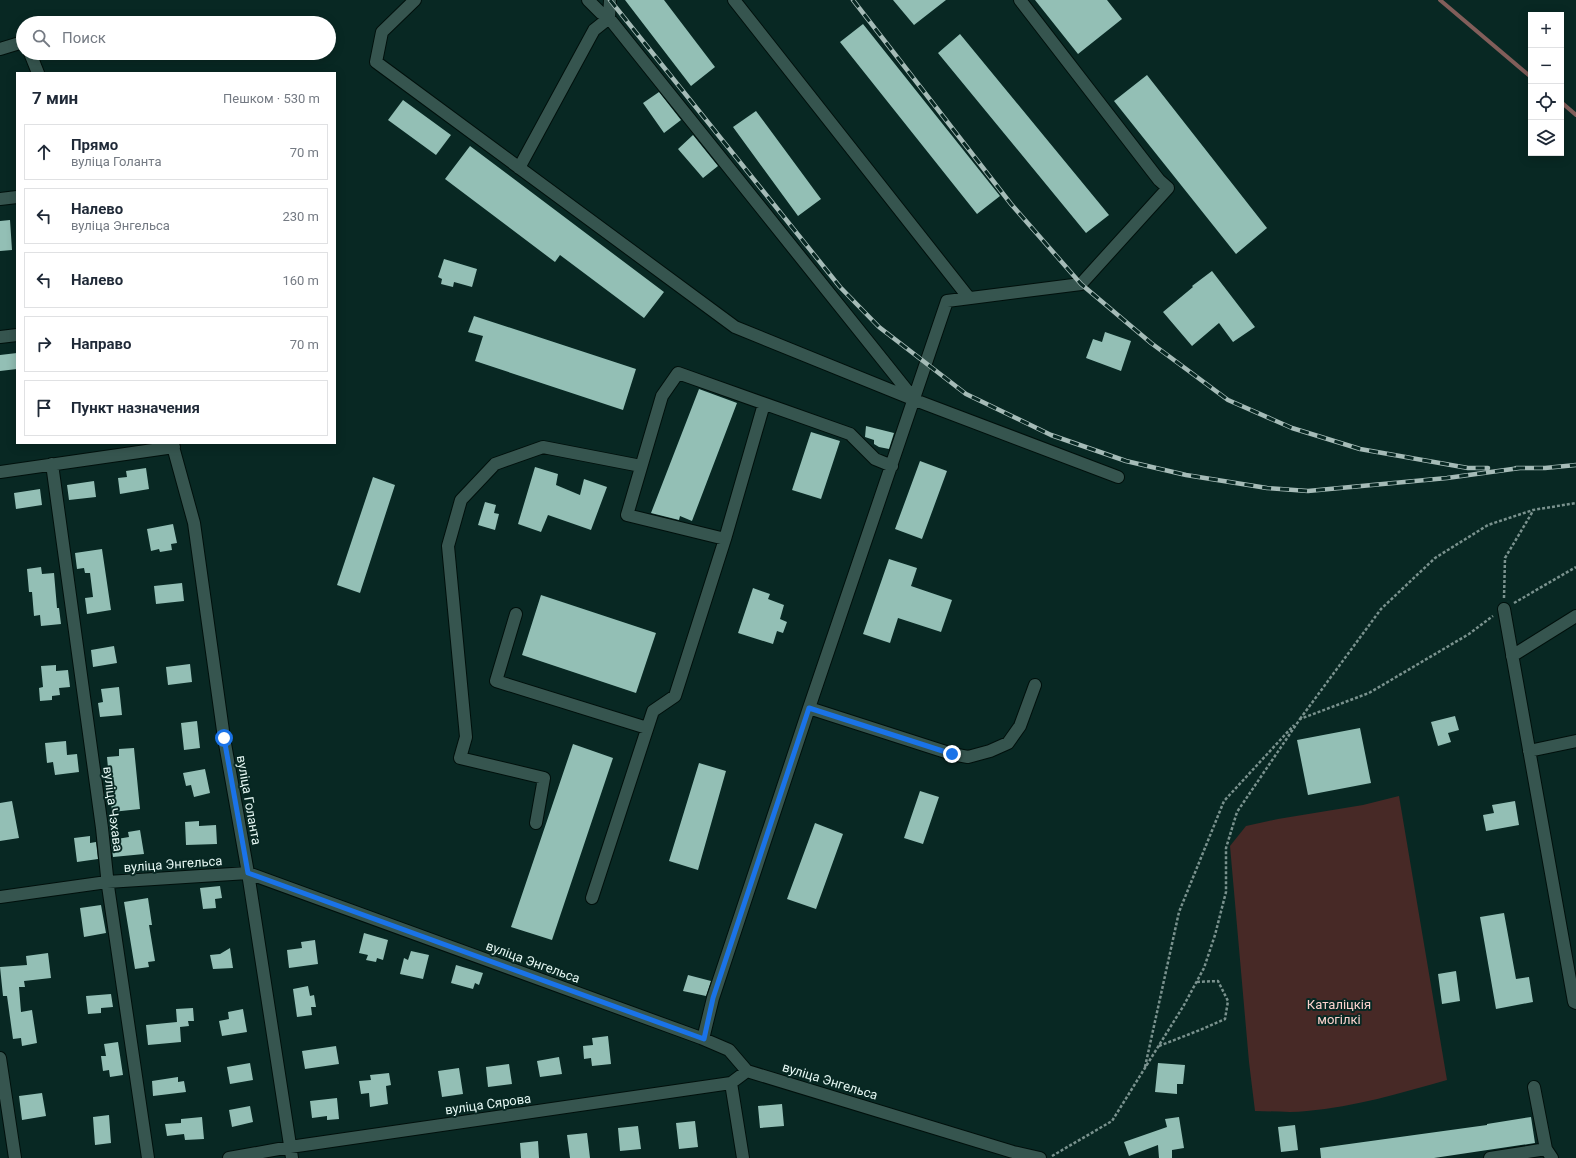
<!DOCTYPE html>
<html lang="ru">
<head>
<meta charset="utf-8">
<style>
	:root { --surface:#fff; --page:#f6f6f7; --text:#1f2937; --muted:#747a83; --line:#e0e1e3 }
	body { margin:0; font-family:Roboto,sans-serif; background:var(--page); color:var(--text) }
	.controls { position:absolute; right:12px; top:12px; display:grid; overflow:hidden; border-radius:0px; box-shadow:0 2px 10px #0003 }
	.controls button { width:36px; height:36px; display:grid; place-items:center; padding:0; border:0; border-bottom:1px solid var(--line); background:var(--surface); color:var(--text); font:20px sans-serif }
	.stop { position:absolute; width:12px; height:12px; margin:-9px; border:3px solid #1a73e8; border-radius:50%; background:#fff }
	.stop.end { background:#1a73e8; border-color:#fff; box-shadow:0 1px 4px #0008 }
	.list { margin:0; padding:0; list-style:none }
	h2 { display:flex; justify-content:space-between; align-items:center; height:52px; margin:0; padding:0 16px; font-size:17px }
	h2 small { font-size:13px; font-weight:400; color:var(--muted) }
	.list li { display:grid; grid-template-columns:26px 1fr auto; gap:12px; align-items:center; box-sizing:border-box; height:56px; margin:0 8px 8px; padding:0 8px; border:1px solid var(--line); border-radius:0px }
	.list b { display:block; font-size:15px; white-space:nowrap }
	.list p { margin:0; font-size:13px; white-space:nowrap; color:var(--muted) }
	.list em { font-size:13px; font-style:normal; color:var(--muted) }
	.icon { flex:none; width:22px; height:22px; fill:none; stroke:currentColor; stroke-width:2; stroke-linecap:round; stroke-linejoin:round }
	.map { position:relative; flex:none; width:1576px; height:1158px; overflow:hidden }
	.search { position:absolute; background:var(--surface); box-shadow:0 2px 10px #0003; left:16px; top:16px; width:320px; height:44px; display:flex; align-items:center; gap:10px; box-sizing:border-box; padding:0 14px; border-radius:22px; color:var(--muted); font-size:15px }
	.panel { position:absolute; background:var(--surface); box-shadow:0 2px 10px #0003; left:16px; top:72px; width:320px; height:372px; border-radius:0px }
	.map>svg:first-child { display:block }
	.green { fill:#472926 }
	.lines { fill:none; stroke-linecap:round; stroke-linejoin:round }
	.stream { stroke:#825e5a; stroke-width:4 }
	.building { fill:#93bfb5 }
	.minor-casing { stroke:#00100c; stroke-width:14 }
	.path { stroke:#7a928e; stroke-width:2.5; stroke-dasharray:3 2; stroke-linecap:butt }
	.minor { stroke:#36554f; stroke-width:12 }
	.rail-casing { stroke:#a5bbb7; stroke-width:4.5 }
	.rail { stroke:#082823; stroke-width:3; stroke-dasharray:9; stroke-linecap:butt }
	.route { stroke:#1a73e8; stroke-width:5 }
	.labels { text-anchor:middle; dominant-baseline:central; stroke-width:4; stroke-linejoin:round; paint-order:stroke }
	.street-label { font-size:13px; fill:#e6f8f4; stroke:#082823 }
	.park-label { font-size:13px; fill:#fbd2cd; stroke:#082823 }
</style>
</head>
<body>
<div class="map">
<svg width="1576" height="1158" viewBox="0 0 1576 1158">
	<rect width="100%" height="100%" fill="#082823"/>
	<path class="green" d="M1399,796L1447,1080C1400,1093 1355,1107 1307,1111C1290,1113 1272,1111 1255,1111L1249,1062L1230,846L1246,826L1278,819L1363,805Z"/>
	<g class="lines">
		<path class="stream" d="M1440,0L1531,77
			M1561,102L1576,115"/>
	</g>
	<path class="building" d="M625,0H664L715,67L691,86Z
		M893,0H946L914,25Z
		M1035,0H1107L1122,19L1078,54Z
		M863,24L1000,196L977,214L840,42Z
		M960,34L1109,215L1086,233L938,53Z
		M1147,75L1267,228L1236,254L1114,101Z
		M659,92L681,120L664,133L643,103Z
		M403,100L451,135L436,155L388,120Z
		M756,111L821,199L798,216L733,127Z
		M693,135L718,166L703,178L678,149Z
		M470,146L664,292L644,318L560,255L555,262L445,179Z
		M10,220L12,250L0,251V221Z
		M444,259L477,269L472,287L454,282L453,287L441,284L442,279L438,277Z
		M1212,271L1255,327L1233,342L1219,323L1192,346L1163,312L1193,287L1192,286Z
		M474,316L636,369L623,410L475,361L483,336L468,332Z
		M1105,332L1131,341L1121,371L1086,358L1093,339L1102,342Z
		M17,353V369L0,371V355Z
		M699,389L737,403L692,521L680,516L679,520L651,513Z
		M866,426L894,433L889,449L879,447L874,444V440L865,437Z
		M811,432L840,441L821,499L792,490Z
		M920,461L947,471L922,539L895,529Z
		M535,467L558,474L556,485L580,495L584,479L607,487L591,530L548,515L541,532L518,524Z
		M146,468L149,489L120,494L118,478L127,477L126,471Z
		M373,477L395,485L360,593L337,585Z
		M94,481L96,497L69,500L67,485Z
		M40,489L42,505L16,509L14,493Z
		M485,502L496,505L494,513L499,514L495,530L478,525Z
		M173,524L177,543L171,544L172,550L160,552L159,549L151,551L147,529Z
		M102,549L111,610L87,614L85,598L93,597L90,573H85L84,568L77,569L75,553Z
		M889,559L917,568L911,586L952,600L941,632L898,618L890,643L863,634Z
		M41,567L42,574L54,573L57,608H59L61,624L41,626L40,615L34,616L32,592H29L27,569Z
		M182,583L184,601L156,604L154,586Z
		M753,588L770,594L768,599L784,605L780,619L787,622L783,633L777,631L773,644L738,633Z
		M541,595L656,633L636,693L522,655Z
		M114,646L117,663L93,667L91,650Z
		M190,664L192,682L168,685L166,667Z
		M56,665V671L68,670L70,687L59,688L60,695L52,696V700L40,701L39,688L43,687L41,666Z
		M119,687L122,715L100,717L98,703L103,702L101,689Z
		M1455,716L1459,730L1448,733L1451,742L1438,746L1431,722Z
		M197,721L200,748L184,750L181,723Z
		M1360,728L1371,783L1308,795L1297,740Z
		M66,741L67,755L77,754L79,772L55,775L53,762L47,763L45,743Z
		M573,744L613,758L552,940L511,927Z
		M134,748L140,809L112,812L107,757L119,756V749Z
		M699,763L726,771L698,870L669,861Z
		M205,769L210,793L194,797L191,785L186,786L183,773Z
		M920,791L939,797L923,844L904,838Z
		M12,801L19,838L0,841V803Z
		M1515,801L1519,825L1486,831L1483,815L1494,813L1492,805Z
		M199,821V826L216,825L217,844L186,845L185,822Z
		M815,823L843,834L816,909L787,899Z
		M140,830L144,854L113,857L111,840L129,837L128,832Z
		M90,836V843L96,842L98,859L77,862L74,838Z
		M220,886L222,898L215,899L216,908L203,909L200,888Z
		M148,898L152,925H149L155,961L148,962L149,967L135,969L124,902Z
		M101,905L106,933L84,937L80,908Z
		M1504,913L1516,979L1529,977L1533,1002L1496,1009L1480,917Z
		M364,933L388,940L383,960L377,958L376,962L366,960L368,955L359,953Z
		M315,940L318,964L289,968L287,950L302,948L301,942Z
		M230,948L233,968L213,969L210,955L220,954Z
		M411,951L429,955L423,979L400,974L404,958L408,960Z
		M48,953L51,978L24,981L25,987H19L21,1012L32,1010L37,1043L22,1046L21,1038L13,1039L7,996H3L0,967L27,965L26,956Z
		M456,965L483,973L479,985L475,983L473,989L451,983Z
		M1456,971L1460,1001L1442,1004L1438,974Z
		M688,975L711,981L706,996L683,991Z
		M308,986L310,996L314,995L316,1007H311L312,1015L297,1017L293,989Z
		M111,994L113,1007L101,1008V1013L88,1014L86,996Z
		M193,1008L194,1021H188L189,1026L180,1027L181,1042L148,1045L146,1025L177,1022L176,1009Z
		M243,1009L247,1032L222,1036L219,1021L229,1019L228,1012Z
		M608,1036L611,1064L592,1066L591,1058L584,1059L583,1046L593,1045L592,1038Z
		M118,1042L123,1075L110,1077L109,1070L103,1071L101,1056H106L104,1044Z
		M336,1046L339,1064L305,1069L302,1051Z
		M559,1057L562,1074L540,1077L537,1061Z
		M250,1063L253,1080L230,1084L227,1067Z
		M1158,1063L1185,1065L1183,1084H1177V1094L1155,1092Z
		M509,1064L512,1084L488,1087L486,1067Z
		M459,1068L463,1094L442,1097L438,1071Z
		M389,1073L391,1085L386,1086L388,1104L370,1107L369,1093L361,1094L359,1081L371,1080L370,1075Z
		M178,1077V1082L184,1081L186,1092L153,1096L152,1081Z
		M42,1093L46,1116L22,1120L19,1096Z
		M337,1098L339,1119L327,1120V1116L312,1118L310,1101Z
		M782,1104L784,1126L760,1128L758,1106Z
		M250,1106L253,1122L232,1127L229,1110Z
		M109,1115L111,1143L95,1145L93,1117Z
		M202,1117L204,1139L185,1140L184,1134L167,1136L165,1124L181,1123V1119Z
		M1179,1117L1184,1148L1172,1150V1158H1159L1158,1145L1129,1156L1124,1142L1167,1127L1165,1119Z
		M1531,1117L1535,1143L1434,1158H1321L1320,1148L1487,1125V1124Z
		M695,1121L698,1147L679,1149L676,1123Z
		M1295,1125L1298,1150L1281,1152L1278,1127Z
		M638,1126L641,1149L620,1151L618,1128Z
		M587,1133L590,1158H570L567,1135Z
		M538,1141L539,1158H521L520,1143Z"/>
	<g class="lines">
		<g class="minor-casing">
			<path id="minor" d="M415,0L382,32L376,62L735,327L915,400L1118,477
				M588,0L601,13L609,18L914,399
				M734,0L969,298
				M0,49L23,42
				M30,53L38,73
				M519,168L594,30L609,18L610,0
				M0,199L17,197
				M0,337L17,335
				M764,404L725,539L627,515L662,396L678,373L850,434L875,459L892,466
				M172,443L194,523L224,738L248,873L292,1158
				M52,464L102,828L108,886L148,1158
				M0,472L174,447
				M1504,609L1574,1002L1576,1003
				M516,614L496,681L647,728
				M1512,656L1576,616
				M809,708L947,301L1081,284L1168,188L1159,180L1020,0
				M1529,751L1576,741
				M536,823L544,778L460,758L466,737L448,546L461,500L495,464L543,447L641,466
				M0,897L107,882L248,873L701,1038L729,1050L747,1071L1013,1152L1040,1158
				M592,898L653,711L675,696L725,539
				M703,1039L713,998L809,708L952,754L968,757L990,751L1008,743L1020,726L1035,685
				M0,1058L15,1158
				M731,1083L743,1158
				M1534,1087L1546,1149L1552,1158
				M229,1158L290,1147L731,1083L747,1071
				M1490,1158L1546,1149"/>
		</g>
		<path class="path" d="M1504,598L1505,558L1533,511
			M1514,603L1576,567
			M1300,719L1381,609L1435,558L1488,525L1533,510L1576,503
			M1159,1046L1200,1030L1225,1019L1228,1001L1218,981L1196,982
			M1145,1067L1179,912L1224,801L1294,725
			M1052,1156L1112,1121L1184,1005L1204,968L1215,935L1226,892V848L1237,812L1300,719L1369,693L1469,634L1493,616"/>
		<use href="#minor" class="minor"/>
		<g class="rail-casing">
			<path id="rail" d="M610,0L840,287L879,327L966,394L1051,435L1126,461L1186,475L1267,488L1308,491L1447,478L1520,468
				M853,0L1011,204L1081,284L1151,343L1228,400L1292,428L1360,449L1468,468H1488
				M1516,468H1545L1576,465"/>
		</g>
		<use href="#rail" class="rail"/>
	</g>
	<g class="lines">
		<path class="route" d="M224,738L248,873L704,1039L713,998L809,708L952,754"/>
	</g>
	<g class="labels">
		<g class="street-label">
			<text transform="translate(249 800) rotate(80)">вуліца Голанта</text>
			<text transform="translate(113 809) rotate(83)">вуліца Чэхава</text>
			<text transform="translate(173 864) rotate(-4)">вуліца Энгельса</text>
			<text transform="translate(533 962) rotate(20)">вуліца Энгельса</text>
			<text transform="translate(830 1081) rotate(17)">вуліца Энгельса</text>
			<text transform="translate(488 1104) rotate(-8)">вуліца Сярова</text>
		</g>
		<g class="park-label">
			<text x="1339" y="1004">Каталіцкія<tspan x="1339" dy="15">могілкі</tspan></text>
		</g>
	</g>
</svg>
<div class="controls">
<button>+</button>
<button>−</button>
<button><svg class="icon" aria-label="locate" viewBox="0 0 24 24"><circle cx="12" cy="12" r="6"/><path d="M12 2v4M12 18v4M2 12h4M18 12h4"/></svg></button>
<button><svg class="icon" aria-label="layers" viewBox="0 0 24 24"><path d="M12 4l9 5-9 5-9-5zM3 14l9 5 9-5"/></svg></button>
</div>
<div class="stop" style="left:224px;top:738px"></div>
<div class="stop end" style="left:952px;top:754px"></div>
<div class="search"><svg class="icon" aria-label="search" viewBox="0 0 24 24"><circle cx="10" cy="10" r="6"/><path d="M15 15l6 6"/></svg>Поиск</div>
<section class="panel">
<h2>7 мин<small>Пешком · 530 m</small></h2>
<ul class="list">
<li><svg class="icon" aria-label="ahead" viewBox="0 0 24 24"><path d="M12 20V5M6 11l6-6 6 6"/></svg><div><b>Прямо</b><p>вуліца Голанта</p></div><em>70 m</em></li>
<li><svg class="icon" aria-label="left" viewBox="0 0 24 24"><path d="M17 20v-9H6M10 6l-5 5 5 5"/></svg><div><b>Налево</b><p>вуліца Энгельса</p></div><em>230 m</em></li>
<li><svg class="icon" aria-label="left" viewBox="0 0 24 24"><path d="M17 20v-9H6M10 6l-5 5 5 5"/></svg><div><b>Налево</b></div><em>160 m</em></li>
<li><svg class="icon" aria-label="right" viewBox="0 0 24 24"><path d="M7 20v-9h11M14 6l5 5-5 5"/></svg><div><b>Направо</b></div><em>70 m</em></li>
<li><svg class="icon" aria-label="arrive" viewBox="0 0 24 24"><path d="M6 21V4h12l-3 4 3 4H6"/></svg><div><b>Пункт назначения</b></div></li>
</ul>
</section>
</div>
</body>
</html>
